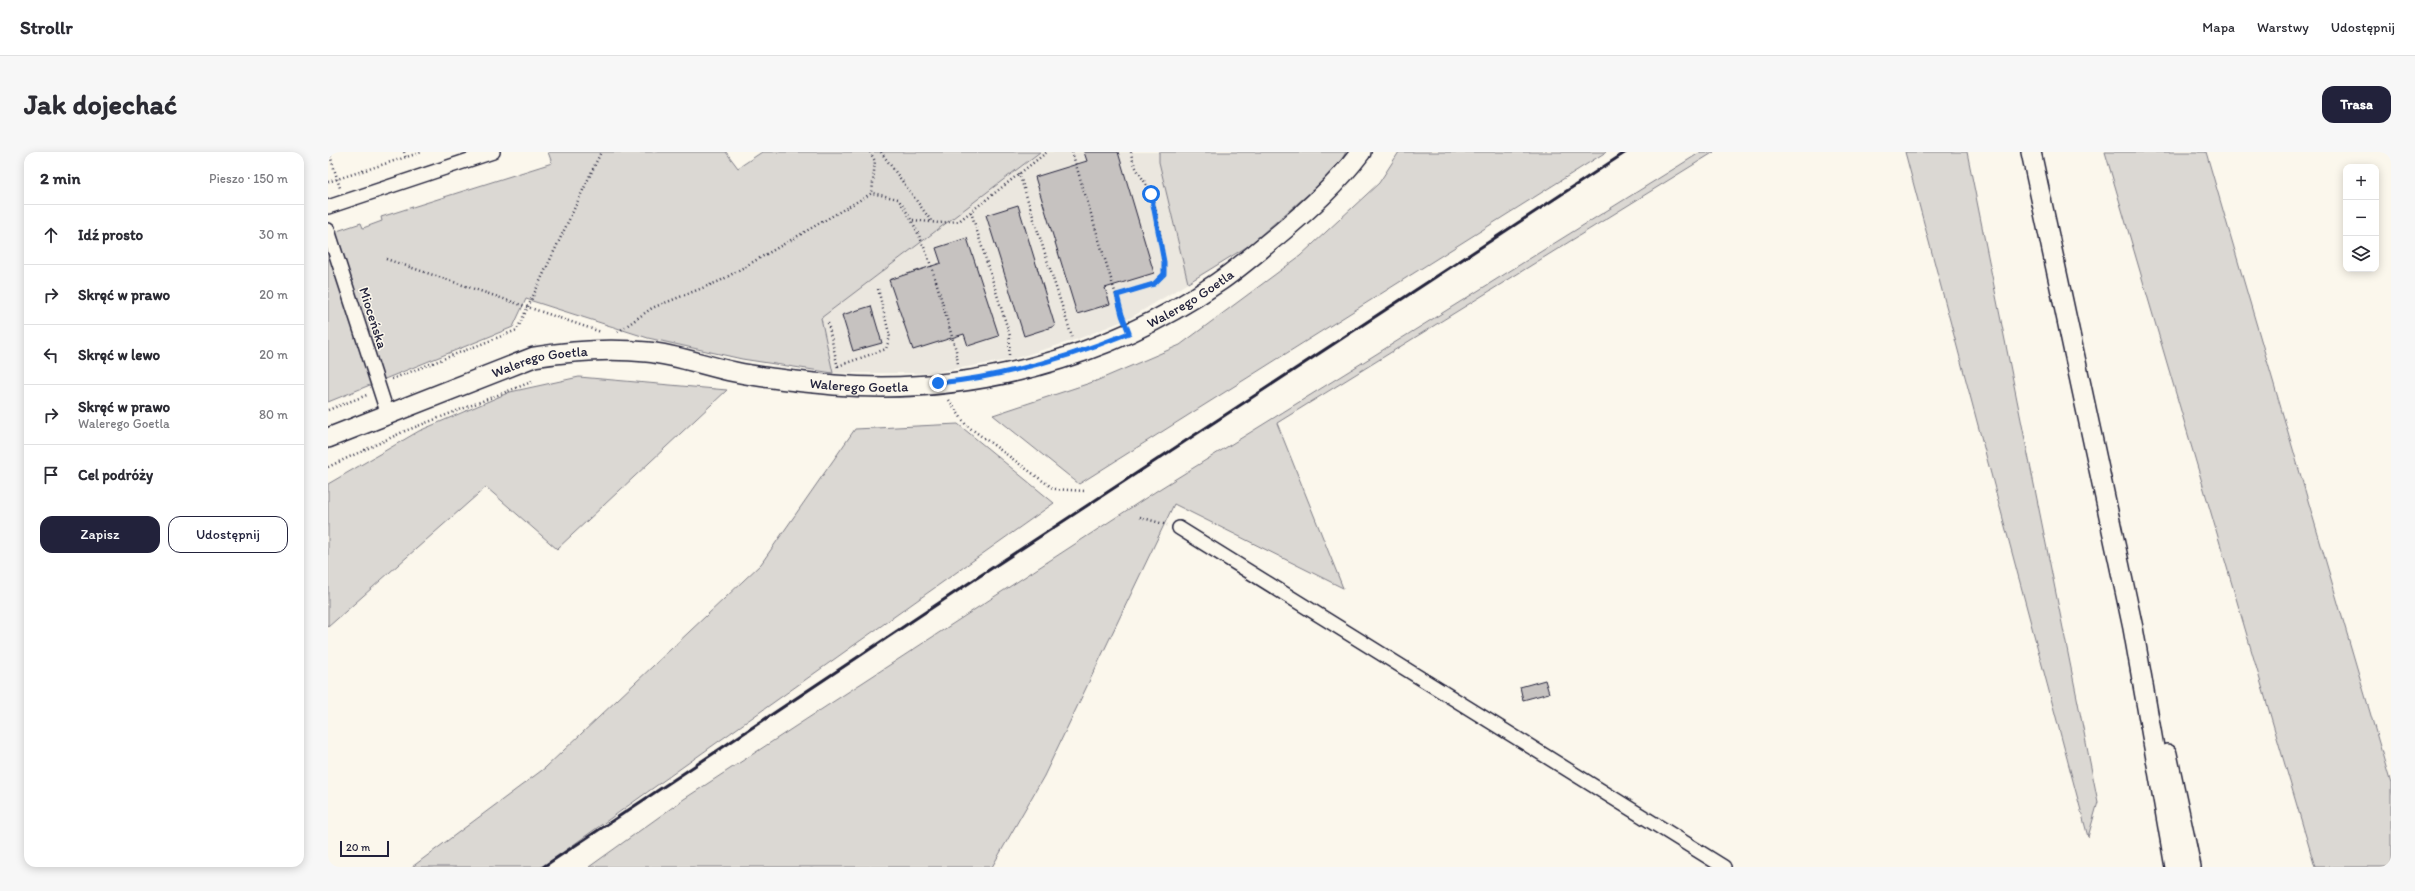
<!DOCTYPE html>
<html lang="pl">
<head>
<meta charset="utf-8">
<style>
	:root { --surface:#fff; --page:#f7f7f7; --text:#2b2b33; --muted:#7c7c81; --line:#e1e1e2; --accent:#22223b }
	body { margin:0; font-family:Itim,sans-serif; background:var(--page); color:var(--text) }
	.controls { position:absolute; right:12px; top:12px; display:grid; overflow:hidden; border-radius:8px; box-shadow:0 2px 10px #0003 }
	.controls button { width:36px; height:36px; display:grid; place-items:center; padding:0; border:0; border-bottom:1px solid var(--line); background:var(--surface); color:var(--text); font:20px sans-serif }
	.scale { position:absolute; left:12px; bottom:10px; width:49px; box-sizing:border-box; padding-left:4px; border:2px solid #22223b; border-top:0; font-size:11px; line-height:14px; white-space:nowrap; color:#22223b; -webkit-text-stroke:3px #fbf7ec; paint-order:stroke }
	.stop { position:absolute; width:12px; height:12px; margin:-9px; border:3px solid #1a73e8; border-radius:50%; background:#fff }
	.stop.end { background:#1a73e8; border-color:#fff; box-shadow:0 1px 4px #0008 }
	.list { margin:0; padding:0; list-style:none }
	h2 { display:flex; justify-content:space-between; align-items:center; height:52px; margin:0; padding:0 16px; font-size:17px }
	h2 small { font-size:13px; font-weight:400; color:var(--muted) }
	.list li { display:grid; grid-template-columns:26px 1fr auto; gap:12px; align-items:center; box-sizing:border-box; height:60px; padding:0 16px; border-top:1px solid var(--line) }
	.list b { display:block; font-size:15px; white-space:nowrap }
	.list p { margin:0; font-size:13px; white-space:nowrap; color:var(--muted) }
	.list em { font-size:13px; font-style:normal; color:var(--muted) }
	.actions { display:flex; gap:8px; padding:12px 16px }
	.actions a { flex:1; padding:9px 0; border:1px solid var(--accent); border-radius:12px; text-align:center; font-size:14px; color:var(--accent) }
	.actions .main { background:var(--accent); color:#fff }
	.icon { flex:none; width:22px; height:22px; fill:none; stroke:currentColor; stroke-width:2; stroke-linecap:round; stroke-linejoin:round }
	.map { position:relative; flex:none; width:2063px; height:715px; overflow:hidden; border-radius:12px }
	header { display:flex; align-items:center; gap:24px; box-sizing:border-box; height:56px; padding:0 20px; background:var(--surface); border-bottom:1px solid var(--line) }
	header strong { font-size:19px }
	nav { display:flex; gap:22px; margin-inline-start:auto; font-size:14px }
	.intro { display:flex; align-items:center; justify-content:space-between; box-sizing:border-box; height:96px; padding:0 24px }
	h1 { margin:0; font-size:28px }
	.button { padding:10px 18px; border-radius:12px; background:var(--accent); color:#fff; font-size:14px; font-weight:700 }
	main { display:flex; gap:24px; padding:0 24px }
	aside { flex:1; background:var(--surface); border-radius:12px; box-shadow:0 2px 10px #0003 }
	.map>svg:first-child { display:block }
	.built { fill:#ebe7df }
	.green { fill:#dbd8d3; stroke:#7e7d87 }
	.building { fill:#c6c2c0; stroke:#22223b }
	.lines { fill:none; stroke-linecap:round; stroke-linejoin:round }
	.street-casing { stroke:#22223b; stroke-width:16 }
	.secondary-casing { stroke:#22223b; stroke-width:22 }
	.path { stroke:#22223b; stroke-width:2.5; stroke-dasharray:1 3; stroke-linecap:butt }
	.street { stroke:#fbf7ec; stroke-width:13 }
	.secondary { stroke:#fbf7ec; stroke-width:19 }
	.rail { stroke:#22223b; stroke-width:3 }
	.route { stroke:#1a73e8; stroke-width:5 }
	.labels { text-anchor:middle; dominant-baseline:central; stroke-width:3; stroke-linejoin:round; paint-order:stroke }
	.street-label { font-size:14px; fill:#22223b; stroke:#fbf7ec }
</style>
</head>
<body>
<header>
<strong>Strollr</strong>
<nav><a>Mapa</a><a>Warstwy</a><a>Udostępnij</a></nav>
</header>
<div class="intro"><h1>Jak dojechać</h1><a class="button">Trasa</a></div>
<main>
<aside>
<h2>2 min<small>Pieszo · 150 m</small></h2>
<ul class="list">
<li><svg class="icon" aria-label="ahead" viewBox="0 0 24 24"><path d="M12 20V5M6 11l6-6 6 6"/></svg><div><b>Idź prosto</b></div><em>30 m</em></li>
<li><svg class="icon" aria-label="right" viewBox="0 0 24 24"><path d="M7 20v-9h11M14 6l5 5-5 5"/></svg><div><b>Skręć w prawo</b></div><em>20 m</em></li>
<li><svg class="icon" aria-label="left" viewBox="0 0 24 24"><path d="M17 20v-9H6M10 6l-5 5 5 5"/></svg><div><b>Skręć w lewo</b></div><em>20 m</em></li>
<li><svg class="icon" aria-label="right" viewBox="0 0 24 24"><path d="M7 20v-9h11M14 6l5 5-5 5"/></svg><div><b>Skręć w prawo</b><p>Walerego Goetla</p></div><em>80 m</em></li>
<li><svg class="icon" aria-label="arrive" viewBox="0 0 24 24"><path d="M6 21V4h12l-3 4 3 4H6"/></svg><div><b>Cel podróży</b></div></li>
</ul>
<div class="actions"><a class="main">Zapisz</a><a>Udostępnij</a></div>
</aside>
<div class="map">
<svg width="2063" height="715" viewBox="0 0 2063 715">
	<rect width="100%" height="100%" fill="#fbf7ec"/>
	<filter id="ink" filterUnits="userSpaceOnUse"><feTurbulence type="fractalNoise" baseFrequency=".025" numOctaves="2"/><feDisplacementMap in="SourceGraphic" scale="8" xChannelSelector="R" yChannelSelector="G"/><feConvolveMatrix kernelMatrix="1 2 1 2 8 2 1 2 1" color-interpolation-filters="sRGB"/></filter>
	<g filter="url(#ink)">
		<path class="built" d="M712,0H831V10L860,131L802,166L750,187L681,208L601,221H505L492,166Z"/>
		<path class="green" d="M220,0H398L410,16L434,0H712L493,166L505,221L414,207L320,186L198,147L185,175L0,250V82L33,71L35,76L54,69L53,65L224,11Z
			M831,0H1018L1007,19L920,94L860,131L831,10Z
			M1071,0H1278L751,332L665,263L768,229L852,193L972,104L1051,31Z
			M1373,0H1386L949,271L1015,436L846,352L716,624L664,715H261L356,647L833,336Z
			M1577,0H1639L1770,650L1760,685Z
			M1777,0H1878L2063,632V715H1987Z
			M251,225L399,238L229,397L158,335L0,475V332L91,279L182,240Z
			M630,272L726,351L214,715H84L217,616L433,412L527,277Z"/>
		<path class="building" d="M756,0H790L826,121L777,136L782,152L749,162L707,25L759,9Z
			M690,53L727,174L696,184L658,63Z
			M639,86L671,184L640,194L636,182L585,198L561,128L613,111L608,96Z
			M543,154L554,191L525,199L514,163Z
			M1217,528L1221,541L1195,548L1192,535Z"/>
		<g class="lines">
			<g class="street-casing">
				<path id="street" d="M0,55L165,0
					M0,78L60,263
					M851,376L1396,715"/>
			</g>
			<g class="secondary-casing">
				<g id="secondary">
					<path d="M1703,0L1805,476L1847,715"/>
					<path id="s1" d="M0,286L206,205C242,199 282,196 319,200C349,203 378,214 407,220C440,227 473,230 506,233C640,244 779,207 889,131C910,117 930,99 950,83C980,58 1009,32 1033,0"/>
					<path d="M1839,602L1863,715"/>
				</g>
			</g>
			<path class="path" d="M1,0L12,36
				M76,0L78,6
				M542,0L547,9L544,41
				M553,0L604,70
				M744,0L795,166
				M691,21L744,185
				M0,30L94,0
				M643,60L682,184L681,203
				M585,68L611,71L631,69L719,0
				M58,107L273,180
				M789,143L826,132L836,122C836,105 829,57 823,42C817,27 805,17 803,0
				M500,171L510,216
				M290,180L324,156L392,129L544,41L570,47C602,91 612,147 628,198L630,212
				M510,214L558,197L562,185L550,137
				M64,227L189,178L273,0
				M621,248L638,273L726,337L757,339
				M0,258L39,243
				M0,315L77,279L206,229
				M812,365L839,373"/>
			<use href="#street" class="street"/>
			<use href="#secondary" class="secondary"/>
			<path class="rail" d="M215,715L635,435L1298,0"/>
		</g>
	</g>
	<g class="lines" filter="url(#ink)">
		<path class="route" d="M610,231C677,225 739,206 801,181L794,163L789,143L826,132L836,122V110L823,42"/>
	</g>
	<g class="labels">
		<g class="street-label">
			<text stroke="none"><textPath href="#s1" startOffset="898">Walerego Goetla</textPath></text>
			<text transform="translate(45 166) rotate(72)">Mioceńska</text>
			<text stroke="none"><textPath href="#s1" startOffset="226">Walerego Goetla</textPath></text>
			<text stroke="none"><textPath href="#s1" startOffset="550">Walerego Goetla</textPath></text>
		</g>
	</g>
</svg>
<div class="controls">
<button>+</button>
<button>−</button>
<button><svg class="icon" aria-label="layers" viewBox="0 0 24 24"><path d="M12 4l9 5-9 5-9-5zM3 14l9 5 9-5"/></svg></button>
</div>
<div class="scale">20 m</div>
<div class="stop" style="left:823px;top:42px"></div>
<div class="stop end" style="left:610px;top:231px"></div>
</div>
</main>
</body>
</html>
